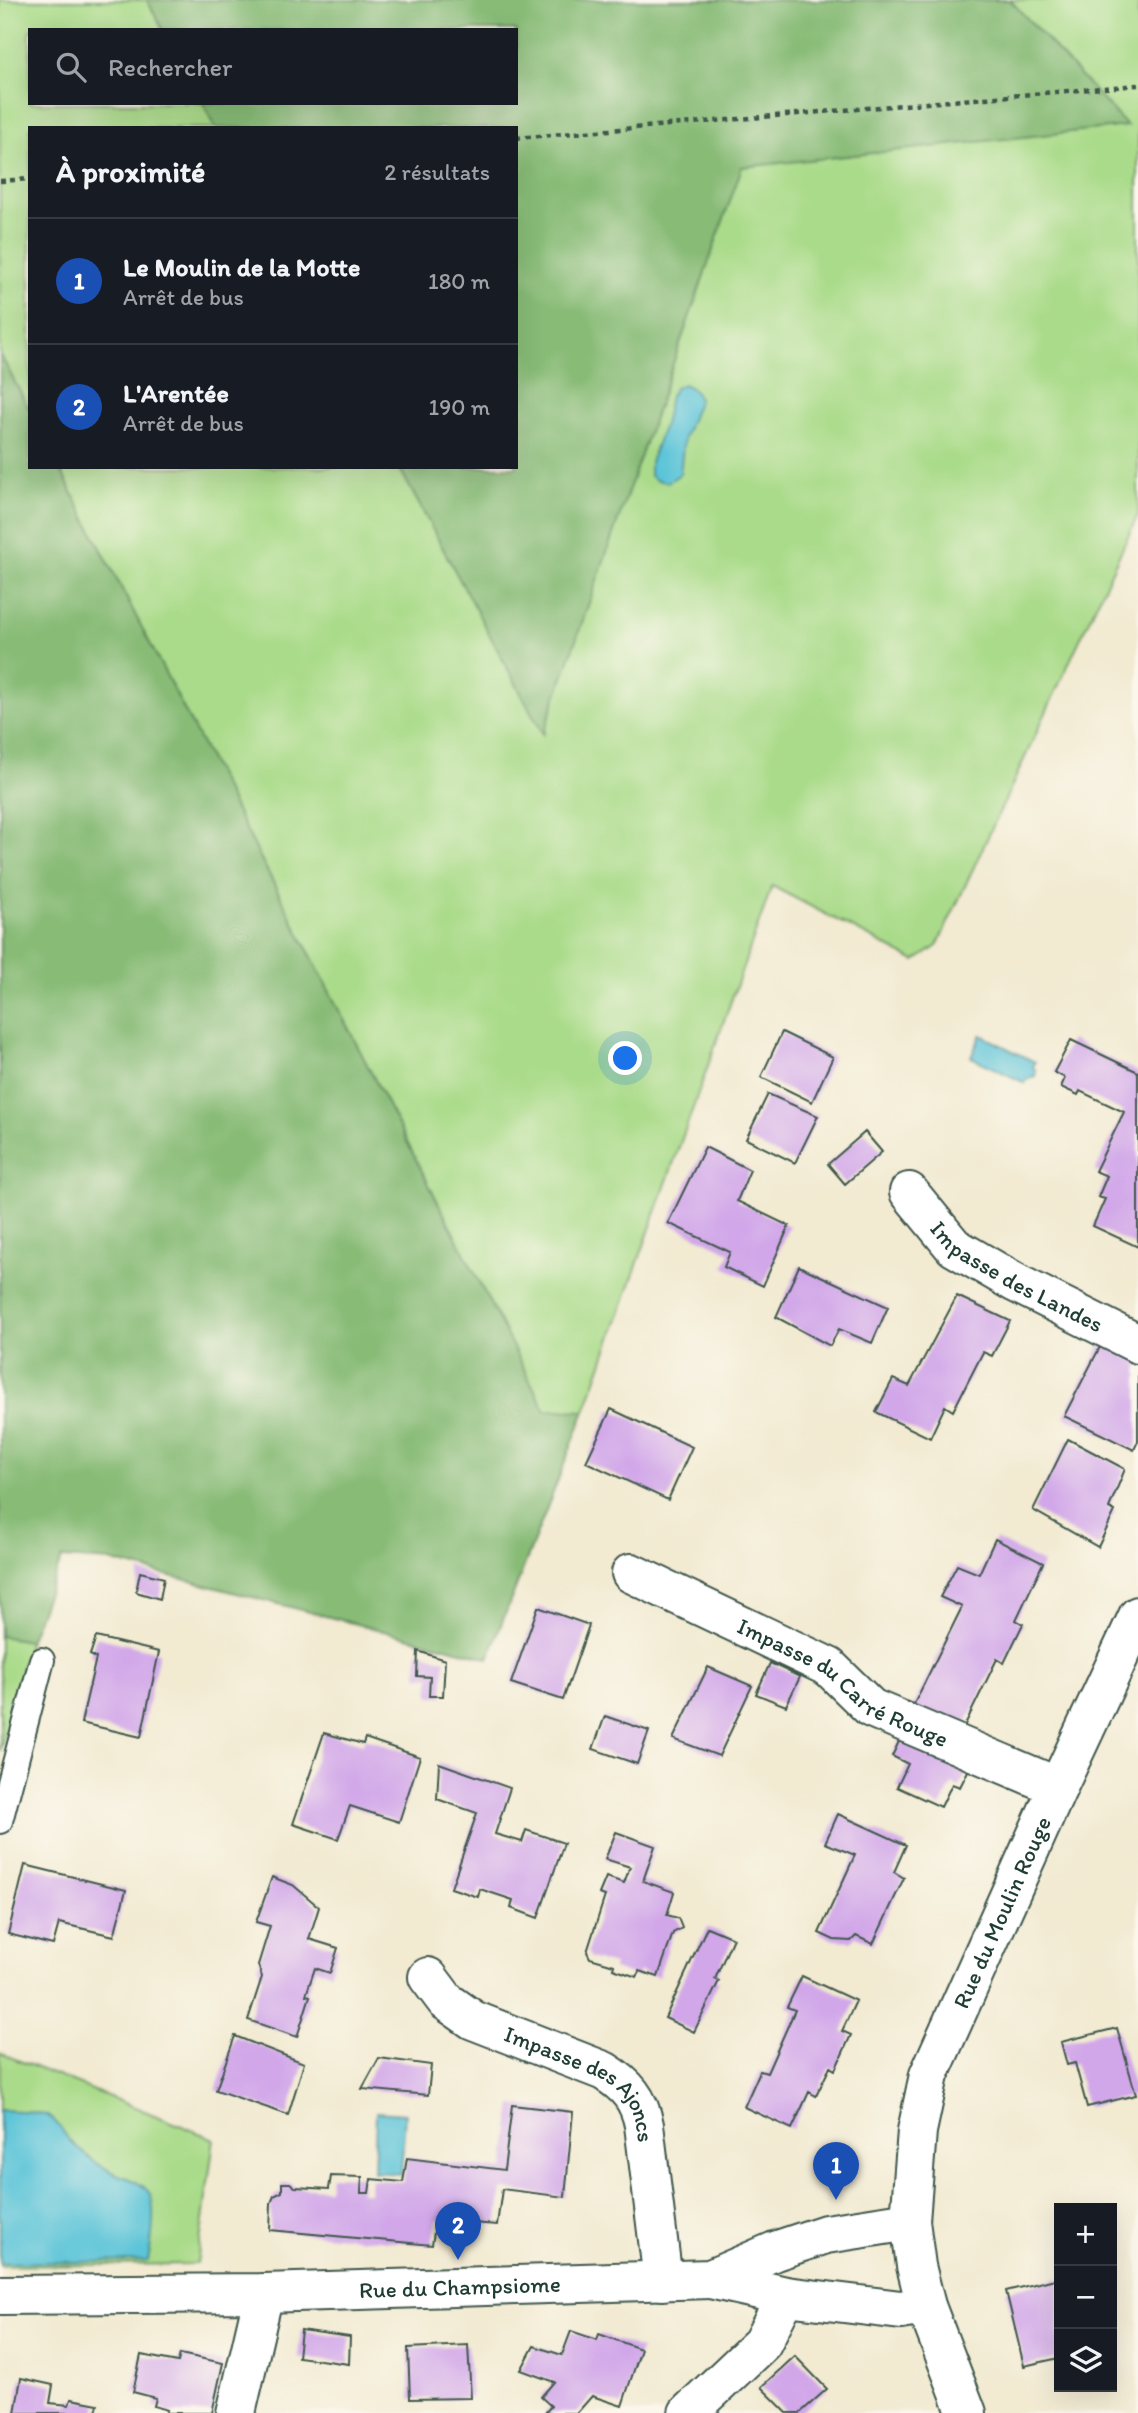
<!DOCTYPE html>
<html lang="fr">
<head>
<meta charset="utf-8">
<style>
	:root { --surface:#171b24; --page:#20242c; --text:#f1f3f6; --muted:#9ea1a6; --line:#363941; --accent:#d93025 }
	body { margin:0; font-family:Itim,sans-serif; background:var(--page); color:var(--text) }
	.controls { position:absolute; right:21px; bottom:21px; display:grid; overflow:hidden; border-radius:0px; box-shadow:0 7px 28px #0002 }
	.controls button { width:63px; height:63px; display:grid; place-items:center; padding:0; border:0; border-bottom:2px solid var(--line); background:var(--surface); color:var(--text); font:35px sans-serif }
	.you { position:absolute; left:626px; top:1059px; width:24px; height:24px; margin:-18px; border:5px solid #fff; border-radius:50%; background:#1a73e8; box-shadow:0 0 0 10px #1a73e833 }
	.badge { display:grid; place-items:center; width:46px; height:46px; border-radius:50%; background:var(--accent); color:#fff; font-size:23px; font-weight:700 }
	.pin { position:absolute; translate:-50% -58px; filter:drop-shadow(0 2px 4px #0008) }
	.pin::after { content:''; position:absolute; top:37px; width:24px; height:21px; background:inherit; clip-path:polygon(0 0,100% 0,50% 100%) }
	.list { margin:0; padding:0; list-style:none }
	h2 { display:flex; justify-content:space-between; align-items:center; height:91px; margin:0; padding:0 28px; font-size:30px }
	h2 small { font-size:23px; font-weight:400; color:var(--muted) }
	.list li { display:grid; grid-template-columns:46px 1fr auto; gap:21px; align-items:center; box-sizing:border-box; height:126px; padding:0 28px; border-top:2px solid var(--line) }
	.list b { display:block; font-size:26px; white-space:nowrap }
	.list p { margin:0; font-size:23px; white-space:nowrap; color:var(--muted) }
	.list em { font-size:23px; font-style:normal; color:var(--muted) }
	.icon { flex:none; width:38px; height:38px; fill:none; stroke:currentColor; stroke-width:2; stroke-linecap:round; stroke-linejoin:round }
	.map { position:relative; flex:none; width:1138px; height:2413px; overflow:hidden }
	.search { position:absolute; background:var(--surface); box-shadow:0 7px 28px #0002; left:28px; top:28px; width:490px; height:77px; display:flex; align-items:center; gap:18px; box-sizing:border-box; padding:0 24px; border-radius:0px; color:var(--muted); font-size:26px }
	.panel { position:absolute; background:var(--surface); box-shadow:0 7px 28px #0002; left:28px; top:126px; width:490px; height:343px; border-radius:0px }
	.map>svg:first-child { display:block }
	.green { fill:#aadb8a; stroke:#648c5f; stroke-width:2 }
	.forest { fill:#87bb76; stroke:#537c55; stroke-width:2 }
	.water { fill:#5cc4d8; stroke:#3e8086; stroke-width:2 }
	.building { fill:#d1a7e9 }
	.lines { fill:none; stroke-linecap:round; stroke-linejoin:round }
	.service-casing { stroke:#3f574c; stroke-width:28 }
	.minor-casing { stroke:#3f574c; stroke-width:42 }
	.tertiary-casing { stroke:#3f574c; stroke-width:42 }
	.path { stroke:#3f574c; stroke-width:4.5; stroke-dasharray:5 5; stroke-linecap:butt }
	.service { stroke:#fff; stroke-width:24 }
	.minor { stroke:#fff; stroke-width:38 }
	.tertiary { stroke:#fff; stroke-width:38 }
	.labels { text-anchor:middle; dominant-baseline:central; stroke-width:5; stroke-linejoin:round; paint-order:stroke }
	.street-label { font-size:23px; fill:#1f3d34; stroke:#fbf7ec }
</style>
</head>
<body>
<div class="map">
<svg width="1138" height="2413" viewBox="0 0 1138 2413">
	<rect width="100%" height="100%" fill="#fbf7ec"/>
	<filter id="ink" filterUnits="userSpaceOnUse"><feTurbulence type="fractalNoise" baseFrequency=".0143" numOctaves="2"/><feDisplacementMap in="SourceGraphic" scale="14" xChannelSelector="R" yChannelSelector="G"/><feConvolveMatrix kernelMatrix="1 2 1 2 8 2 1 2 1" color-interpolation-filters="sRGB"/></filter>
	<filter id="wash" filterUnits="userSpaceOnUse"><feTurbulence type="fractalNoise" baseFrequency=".00686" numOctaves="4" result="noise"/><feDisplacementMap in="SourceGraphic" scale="28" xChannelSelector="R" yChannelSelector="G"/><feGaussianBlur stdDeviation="1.57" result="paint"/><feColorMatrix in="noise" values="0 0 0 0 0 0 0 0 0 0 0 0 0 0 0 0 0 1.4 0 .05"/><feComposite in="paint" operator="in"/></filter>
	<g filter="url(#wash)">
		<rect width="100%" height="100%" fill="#f2ead1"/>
		<path class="green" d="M0,0H147L163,30H30V103H203L216,128H30V411L0,354Z
			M1010,0H1138V515L937,946L915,961L772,886L585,1411L545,1410L59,467H399L543,733L742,166L1126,126Z
			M0,1636L29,1641L0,1751Z
			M0,2053L214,2139L197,2264L0,2266Z"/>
		<path class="forest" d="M147,0H1010L1127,126L742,167L543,734L399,467H516V128H216L203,103H516V30H163Z
			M0,354L30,411V467H59L545,1410L585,1411L488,1658L112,1561L62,1558L29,1641L0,1636Z"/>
		<path class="water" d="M683,384L693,389L699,399L684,438L680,474L668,482L656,480L650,476V462L664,425L670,396L675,388Z
			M981,1035L1035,1062L1033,1067L1036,1071L1035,1076L1028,1079L1025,1083L971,1057Z
			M0,2110C16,2111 33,2110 48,2116C57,2120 63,2132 69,2140C86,2158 104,2170 127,2178C135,2181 148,2187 151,2197C156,2212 151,2247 148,2261L0,2263Z
			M376,2112L405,2114L401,2174L374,2172Z"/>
		<g id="blocks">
			<path class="building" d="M782,1032L833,1057L812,1102L761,1077Z
				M1071,1040L1138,1072V1247L1093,1226L1105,1199L1098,1197L1107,1176L1095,1171L1124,1112L1080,1091L1078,1095L1061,1087L1065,1078L1054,1072Z
				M768,1094L818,1116L795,1163L746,1139Z
				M865,1132L882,1152L845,1184L828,1164Z
				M705,1147L750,1170L737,1201L789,1226L763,1286L724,1267L730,1252L668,1223Z
				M799,1266L888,1307L872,1343L839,1329L830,1346L776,1317Z
				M957,1296L1010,1321L992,1356L983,1352L953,1411L945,1406L930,1438L876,1412L893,1379L909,1386Z
				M1102,1343L1138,1360V1441L1134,1450L1064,1416Z
				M611,1409L692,1447L668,1500L586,1462Z
				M1068,1439L1125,1469L1109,1508L1115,1511L1098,1547L1033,1510Z
				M995,1539L1043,1563L1016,1620L1023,1624L1004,1663L997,1659L961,1733L912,1708L962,1607L940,1597L957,1565L979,1574Z
				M140,1572L164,1578L160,1599L136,1592Z
				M538,1607L589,1625L563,1700L511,1683Z
				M96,1637L159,1652L141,1737L81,1723L96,1658L90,1655Z
				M418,1651L445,1660L443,1696H429L430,1677L417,1676Z
				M770,1663L800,1677L786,1706L756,1694Z
				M708,1667L752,1686L719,1756L673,1739Z
				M605,1716L649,1731L637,1764L593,1749Z
				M324,1733L363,1744L365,1738L420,1757L399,1822L350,1806L338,1839L293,1824Z
				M902,1735L970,1767L960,1787L952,1784L941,1807L897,1787L908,1764L892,1756Z
				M439,1763L510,1788L495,1834L522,1842L526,1830L564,1843L538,1918L511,1908L513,1900L480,1889L478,1897L451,1888L477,1813L437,1799Z
				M838,1814L906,1845L894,1872L904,1878L873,1944L856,1936L851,1941L834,1940L819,1933L855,1855L825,1843Z
				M616,1832L655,1846L643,1881L674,1892L667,1915L678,1918L682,1928L673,1933L658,1977L639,1971L637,1977L613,1969L614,1965L590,1958L587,1952L605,1896L599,1894L606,1877L624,1883L630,1867L605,1859Z
				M25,1865L126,1890L114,1936L59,1923L53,1945L8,1934Z
				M272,1877L293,1885L319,1907L309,1939L338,1948L330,1973L315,1968L306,1995L310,1996L297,2037L248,2020L262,1977L258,1965L270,1926L256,1922Z
				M707,1927L733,1938L715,1979L719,1981L694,2032L665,2018Z
				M802,1976L856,2001L842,2031L851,2035L835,2070L830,2067L816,2096L809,2092L792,2129L744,2107L760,2071L767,2073L795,2010L787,2007Z
				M1117,2028L1136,2095L1087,2107L1075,2063L1067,2065L1061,2042Z
				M235,2036L304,2063L288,2115L216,2090Z
				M379,2058L431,2065L428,2095L362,2089Z
				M512,2105L573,2112L565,2197L502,2189L497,2225L436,2220L432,2245L270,2230L271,2203L274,2196L282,2192V2183H290L295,2187L329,2189L331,2176L362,2177L361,2193H369L371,2179L403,2182L407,2158L504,2170Z
				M1059,2278V2358L1024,2366L1006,2291Z
				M301,2330L350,2337L349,2364L298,2357Z
				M571,2331L597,2340L599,2334L641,2349L622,2406L592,2396L577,2413H545L551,2406L541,2397L554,2382L521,2370L534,2346L562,2355Z
				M468,2345L471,2398L410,2399L408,2348Z
				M180,2354L223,2363L212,2413H166L167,2410L154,2406L156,2398L133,2392L141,2355L178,2362Z
				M795,2356L827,2389L800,2413H787L761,2387Z
				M21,2378L53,2385L50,2403L69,2405L71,2399L98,2404L96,2413H15Z"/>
		</g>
	</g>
	<g filter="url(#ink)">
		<use href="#blocks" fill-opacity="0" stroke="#3f574c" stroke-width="2"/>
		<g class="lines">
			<g class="service-casing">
				<path id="service" d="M0,1821L42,1660"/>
			</g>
			<g class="minor-casing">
				<g id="minor">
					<path id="s1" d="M909,1192L954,1247L1016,1283L1138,1344"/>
					<path id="s2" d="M631,1573L829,1667L871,1708L1058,1787"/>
					<path id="s3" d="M428,1977L446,2001L473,2020L604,2071C627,2085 639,2099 644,2125L663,2281"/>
					<path d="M236,2413L264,2293"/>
					<path d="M688,2413L762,2343L786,2296"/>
				</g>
			</g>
			<g class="tertiary-casing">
				<g id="tertiary">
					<path d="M710,2279L786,2296L901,2310L926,2306"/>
					<path id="s4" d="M0,2295L264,2293L710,2279L775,2251L826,2234L910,2221"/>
					<path id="s5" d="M967,2413L926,2306L916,2266L910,2221L917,2131L929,2075L1058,1787L1138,1616"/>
				</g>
			</g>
			<path class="path" d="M516,138L1138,85
				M0,181L30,179"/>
			<use href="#service" class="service"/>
			<use href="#minor" class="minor"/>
			<use href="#tertiary" class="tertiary"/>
		</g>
	</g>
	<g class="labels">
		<g class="street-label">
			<text stroke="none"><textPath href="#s1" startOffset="140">Impasse des Landes</textPath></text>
			<text stroke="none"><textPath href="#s2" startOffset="240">Impasse du Carré Rouge</textPath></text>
			<text stroke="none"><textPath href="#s5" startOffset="527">Rue du Moulin Rouge</textPath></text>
			<text stroke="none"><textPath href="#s3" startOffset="194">Impasse des Ajoncs</textPath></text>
			<text stroke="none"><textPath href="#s4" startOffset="460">Rue du Champsiome</textPath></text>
		</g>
	</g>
</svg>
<div class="controls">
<button>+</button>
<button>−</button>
<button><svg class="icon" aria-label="layers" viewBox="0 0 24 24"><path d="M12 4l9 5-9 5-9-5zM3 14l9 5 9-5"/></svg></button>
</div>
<div class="you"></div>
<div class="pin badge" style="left:836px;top:2200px;background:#1a4fb4">1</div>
<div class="pin badge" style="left:458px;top:2260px;background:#1a4fb4">2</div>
<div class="search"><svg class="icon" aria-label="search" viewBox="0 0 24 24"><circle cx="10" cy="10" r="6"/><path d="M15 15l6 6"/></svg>Rechercher</div>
<section class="panel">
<h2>À proximité<small>2 résultats</small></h2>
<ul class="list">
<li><span class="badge" style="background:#1a4fb4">1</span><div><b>Le Moulin de la Motte</b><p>Arrêt de bus</p></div><em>180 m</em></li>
<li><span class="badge" style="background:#1a4fb4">2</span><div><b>L'Arentée</b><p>Arrêt de bus</p></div><em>190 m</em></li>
</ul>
</section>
</div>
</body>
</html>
